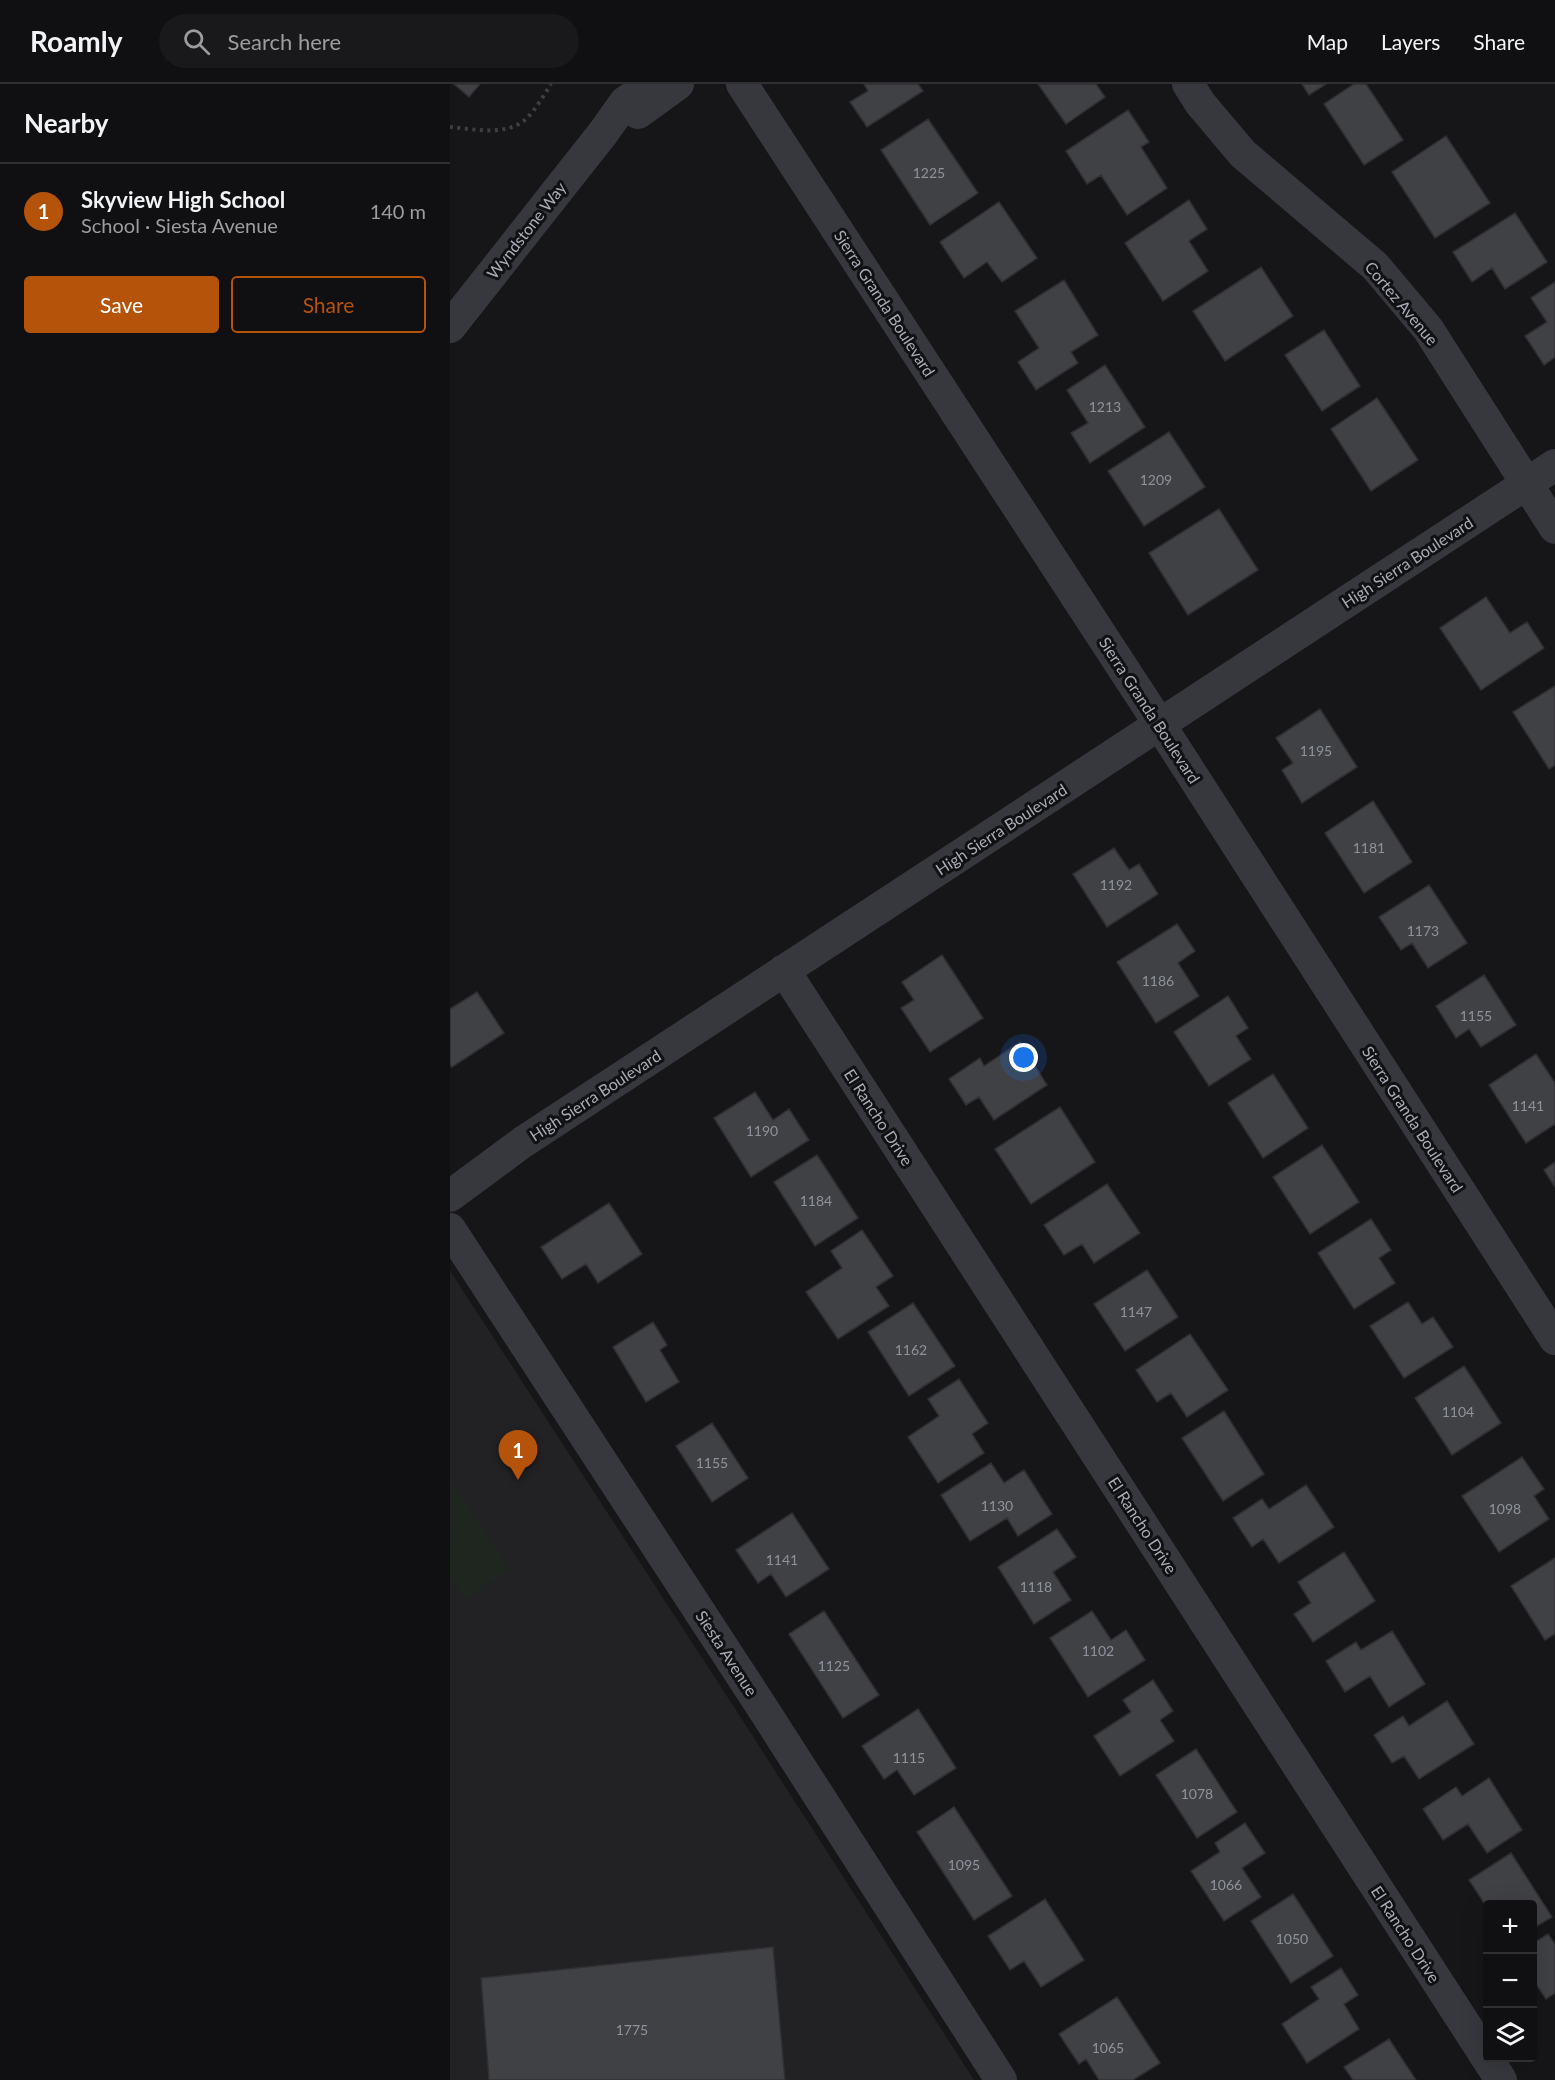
<!DOCTYPE html>
<html lang="en">
<head>
<meta charset="utf-8">
<style>
	:root { --surface:#101012; --page:#19191b; --text:#f1f3f6; --muted:#9c9d9f; --line:#303032; --accent:#b45309 }
	body { margin:0; font-family:Lato,sans-serif; background:var(--page); color:var(--text) }
	.controls { position:absolute; right:18px; bottom:18px; display:grid; overflow:hidden; border-radius:6px; box-shadow:0 6px 24px #0002 }
	.controls button { width:54px; height:54px; display:grid; place-items:center; padding:0; border:0; border-bottom:2px solid var(--line); background:var(--surface); color:var(--text); font:30px sans-serif }
	.you { position:absolute; left:574px; top:974px; width:21px; height:21px; margin:-15px; border:4px solid #fff; border-radius:50%; background:#1a73e8; box-shadow:0 0 0 9px #1a73e833 }
	.badge { display:grid; place-items:center; width:39px; height:39px; border-radius:50%; background:var(--accent); color:#fff; font-size:20px; font-weight:700 }
	.pin { position:absolute; translate:-50% -50px; filter:drop-shadow(0 2px 3px #0008) }
	.pin::after { content:''; position:absolute; top:32px; width:21px; height:18px; background:inherit; clip-path:polygon(0 0,100% 0,50% 100%) }
	.list { margin:0; padding:0; list-style:none }
	h2 { display:flex; justify-content:space-between; align-items:center; height:78px; margin:0; padding:0 24px; font-size:26px }
	h2 small { font-size:20px; font-weight:400; color:var(--muted) }
	.list li { display:grid; grid-template-columns:39px 1fr auto; gap:18px; align-items:center; box-sizing:border-box; height:96px; padding:0 24px; border-top:2px solid var(--line) }
	.list b { display:block; font-size:22px; white-space:nowrap }
	.list p { margin:0; font-size:20px; white-space:nowrap; color:var(--muted) }
	.list em { font-size:20px; font-style:normal; color:var(--muted) }
	.actions { display:flex; gap:12px; padding:18px 24px }
	.actions a { flex:1; padding:14px 0; border:2px solid var(--accent); border-radius:6px; text-align:center; font-size:21px; color:var(--accent) }
	.actions .main { background:var(--accent); color:#fff }
	.icon { flex:none; width:33px; height:33px; fill:none; stroke:currentColor; stroke-width:2; stroke-linecap:round; stroke-linejoin:round }
	.map { position:relative; flex:none; width:1105px; height:1996px; overflow:hidden }
	header { display:flex; align-items:center; gap:36px; box-sizing:border-box; height:84px; padding:0 30px; background:var(--surface); border-bottom:2px solid var(--line) }
	header strong { font-size:28px }
	nav { display:flex; gap:33px; margin-inline-start:auto; font-size:21px }
	.search { width:420px; height:54px; background:var(--page); display:flex; align-items:center; gap:15px; box-sizing:border-box; padding:0 21px; border-radius:33px; color:var(--muted); font-size:22px }
	main { display:flex }
	aside { flex:1; background:var(--surface) }
	.map>svg:first-child { display:block }
	.built { fill:#222225 }
	.green { fill:#1e261f }
	.building { fill:#404145; stroke:#303034; stroke-width:1.5 }
	.lines { fill:none; stroke-linecap:round; stroke-linejoin:round }
	.path { stroke:#3d3f44; stroke-width:4; stroke-dasharray:3 4.5; stroke-linecap:butt }
	.minor { stroke:#37383d; stroke-width:32 }
	.labels { text-anchor:middle; dominant-baseline:central; stroke-width:6; stroke-linejoin:round; paint-order:stroke }
	.number-label { font-size:14px; fill:#8e929b }
	.street-label { font-size:16px; fill:#a8adb8; stroke:#111113 }
</style>
</head>
<body>
<header>
<strong>Roamly</strong>
<div class="search"><svg class="icon" aria-label="search" viewBox="0 0 24 24"><circle cx="10" cy="10" r="6"/><path d="M15 15l6 6"/></svg>Search here</div>
<nav><a>Map</a><a>Layers</a><a>Share</a></nav>
</header>
<main>
<aside>
<h2>Nearby<small></small></h2>
<ul class="list">
<li><span class="badge">1</span><div><b>Skyview High School</b><p>School · Siesta Avenue</p></div><em>140 m</em></li>
</ul>
<div class="actions"><a class="main">Save</a><a>Share</a></div>
</aside>
<div class="map">
<svg width="1105" height="1996" viewBox="0 0 1105 1996">
	<rect width="100%" height="100%" fill="#161618"/>
	<path class="built" d="M0,1187L273,1606L524,1996H0Z"/>
	<path class="green" d="M1,1397L60,1485L15,1515L0,1492Z"/>
	<path class="building" d="M4,0H30L19,13Z
		M414,0H468L473,7L417,43L400,18L418,7Z
		M588,0H646L655,13L616,40Z
		M852,0H876L859,11Z
		M904,0H916L953,56L914,81L874,20Z
		M678,26L699,58L691,63L717,104L677,131L651,91L637,100L616,67Z
		M478,35L528,109L480,141L431,66Z
		M996,52L1040,119L985,154L942,88Z
		M739,116L757,145L739,157L758,187L713,217L675,159Z
		M549,118L587,174L552,198L537,178L514,194L490,158Z
		M1065,129L1097,178L1055,205L1042,184L1022,198L1003,168Z
		M811,183L843,232L775,277L743,227Z
		M614,196L648,251L621,268L628,279L586,306L568,278L589,264L565,227Z
		M1105,198V273L1094,281L1075,252L1097,238L1081,214Z
		M874,246L910,302L872,327L835,271Z
		M655,281L695,343L640,379L621,349L638,339L617,306Z
		M927,314L968,376L921,407L881,345Z
		M719,348L755,403L694,442L658,387Z
		M769,425L808,486L738,531L699,469Z
		M1036,513L1060,549L1077,538L1094,564L1031,606L990,544Z
		M1105,602V681L1099,685L1063,628Z
		M870,625L907,683L852,719L832,686L843,679L826,654Z
		M923,717L962,778L914,809L875,749Z
		M664,764L679,786L689,780L708,810L657,843L623,790Z
		M979,801L1017,859L978,884L962,859L951,866L929,833Z
		M727,840L745,867L728,879L749,912L706,939L667,878Z
		M492,871L533,934L480,968L451,924L464,916L452,898Z
		M1034,891L1066,941L1031,963L1019,945L1006,954L986,922Z
		M27,908L54,949L2,983L0,981V925Z
		M778,912L798,944L786,952L801,975L759,1002L724,948Z
		M570,958L597,1001L544,1036L529,1013L516,1021L499,995L530,974L534,982Z
		M1086,970L1105,999V1040L1076,1059L1039,1001Z
		M823,990L858,1044L813,1074L778,1019Z
		M305,1008L323,1036L339,1025L359,1056L301,1093L264,1034Z
		M610,1023L645,1078L581,1120L545,1065Z
		M872,1061L909,1118L860,1150L823,1093Z
		M367,1071L408,1134L365,1162L324,1098Z
		M1105,1078V1103L1094,1086Z
		M657,1100L690,1149L644,1179L632,1160L614,1171L594,1141Z
		M159,1119L192,1170L148,1199L136,1180L112,1195L91,1163Z
		M921,1135L941,1166L929,1174L945,1199L904,1225L868,1169Z
		M412,1146L443,1192L426,1203L439,1222L388,1255L356,1208L392,1184L381,1167Z
		M697,1186L728,1233L675,1267L644,1220Z
		M958,1218L972,1240L983,1233L1003,1263L954,1294L920,1242Z
		M463,1219L505,1282L459,1312L418,1248Z
		M203,1238L217,1261L210,1266L229,1298L196,1318L163,1263Z
		M740,1250L778,1306L737,1333L721,1309L707,1318L686,1286Z
		M1014,1282L1051,1339L1002,1371L965,1314Z
		M509,1295L538,1339L522,1350L534,1369L488,1399L458,1353L489,1332L478,1315Z
		M774,1327L814,1390L773,1417L732,1354Z
		M262,1339L298,1394L262,1418L226,1362Z
		M1072,1373L1094,1405L1084,1412L1099,1435L1049,1468L1012,1412Z
		M541,1379L554,1399L574,1386L602,1430L568,1452L557,1434L520,1457L491,1411Z
		M856,1401L884,1443L829,1479L813,1455L802,1463L783,1434L812,1415L819,1425Z
		M342,1429L379,1485L336,1513L321,1490L308,1499L286,1466Z
		M607,1445L626,1473L603,1488L621,1516L584,1540L548,1483Z
		M894,1468L925,1517L863,1558L844,1530L861,1519L848,1498Z
		M1105,1474V1550L1095,1556L1061,1502Z
		M374,1527L429,1611L393,1634L339,1550Z
		M642,1527L661,1556L676,1546L695,1576L638,1613L600,1554Z
		M942,1547L975,1600L939,1623L920,1592L895,1608L876,1577L906,1558L911,1566Z
		M703,1596L723,1627L710,1636L724,1657L670,1692L644,1652L681,1628L673,1616Z
		M997,1617L1024,1660L969,1695L954,1672L942,1679L924,1651L953,1632L959,1642Z
		M468,1625L506,1684L464,1711L447,1686L434,1695L412,1662Z
		M746,1665L787,1728L747,1754L706,1691Z
		M1039,1694L1072,1746L1037,1769L1018,1740L993,1756L973,1725L1006,1703L1012,1712Z
		M504,1723L562,1812L524,1836L467,1748Z
		M795,1739L815,1769L792,1784L811,1813L774,1837L741,1787L770,1768L765,1759Z
		M1061,1769L1102,1833L1082,1845V1820H1038V1825L1019,1796Z
		M843,1810L883,1872L841,1899L801,1837Z
		M595,1815L634,1876L591,1903L574,1877L560,1886L538,1852Z
		M1098,1850L1105,1860V1909L1096,1915L1082,1894V1860Z
		M323,1863L335,1996H39L31,1894Z
		M891,1884L908,1911L894,1920L909,1945L857,1979L832,1940L869,1915L861,1903Z
		M667,1913L710,1979L683,1996H649L636,1975L629,1980L609,1950Z
		M939,1955L966,1996H903L894,1983Z"/>
	<g class="lines">
		<path class="path" d="M0,43C25,45 57,53 77,34C86,25 94,11 101,0"/>
		<path class="minor" d="M292,0L710,641L1105,1255
			M738,0L750,19L793,70L925,182L978,245L1105,444
			M188,29L228,0
			M0,243L153,49L175,18L202,0
			M334,886L1051,1996
			M0,1112L73,1058L1105,381
			M0,1145L306,1614L551,1996"/>
	</g>
	<g class="labels">
		<g class="number-label">
			<text x="479" y="88">1225</text>
			<text x="655" y="322">1213</text>
			<text x="706" y="395">1209</text>
			<text x="866" y="666">1195</text>
			<text x="919" y="763">1181</text>
			<text x="666" y="800">1192</text>
			<text x="973" y="846">1173</text>
			<text x="708" y="896">1186</text>
			<text x="1026" y="931">1155</text>
			<text x="1078" y="1021">1141</text>
			<text x="312" y="1046">1190</text>
			<text x="366" y="1116">1184</text>
			<text x="686" y="1227">1147</text>
			<text x="461" y="1265">1162</text>
			<text x="1008" y="1327">1104</text>
			<text x="262" y="1378">1155</text>
			<text x="547" y="1421">1130</text>
			<text x="1055" y="1424">1098</text>
			<text x="332" y="1475">1141</text>
			<text x="586" y="1502">1118</text>
			<text x="648" y="1566">1102</text>
			<text x="384" y="1581">1125</text>
			<text x="459" y="1673">1115</text>
			<text x="747" y="1709">1078</text>
			<text x="514" y="1780">1095</text>
			<text x="776" y="1800">1066</text>
			<text x="842" y="1854">1050</text>
			<text x="182" y="1945">1775</text>
			<text x="658" y="1963">1065</text>
		</g>
		<g class="street-label">
			<text transform="translate(76 146) rotate(-52)">Wyndstone Way</text>
			<text transform="translate(435 219) rotate(57)">Sierra Granda Boulevard</text>
			<text transform="translate(952 219) rotate(50)">Cortez Avenue</text>
			<text transform="translate(957 478) rotate(-33)">High Sierra Boulevard</text>
			<text transform="translate(700 626) rotate(57)">Sierra Granda Boulevard</text>
			<text transform="translate(551 745) rotate(-33)">High Sierra Boulevard</text>
			<text transform="translate(145 1011) rotate(-33)">High Sierra Boulevard</text>
			<text transform="translate(429 1033) rotate(57)">El Rancho Drive</text>
			<text transform="translate(963 1035) rotate(57)">Sierra Granda Boulevard</text>
			<text transform="translate(693 1441) rotate(57)">El Rancho Drive</text>
			<text transform="translate(277 1569) rotate(57)">Siesta Avenue</text>
			<text transform="translate(956 1850) rotate(57)">El Rancho Drive</text>
		</g>
	</g>
</svg>
<div class="controls">
<button>+</button>
<button>−</button>
<button><svg class="icon" aria-label="layers" viewBox="0 0 24 24"><path d="M12 4l9 5-9 5-9-5zM3 14l9 5 9-5"/></svg></button>
</div>
<div class="you"></div>
<div class="pin badge" style="left:68px;top:1396px">1</div>
</div>
</main>
</body>
</html>
